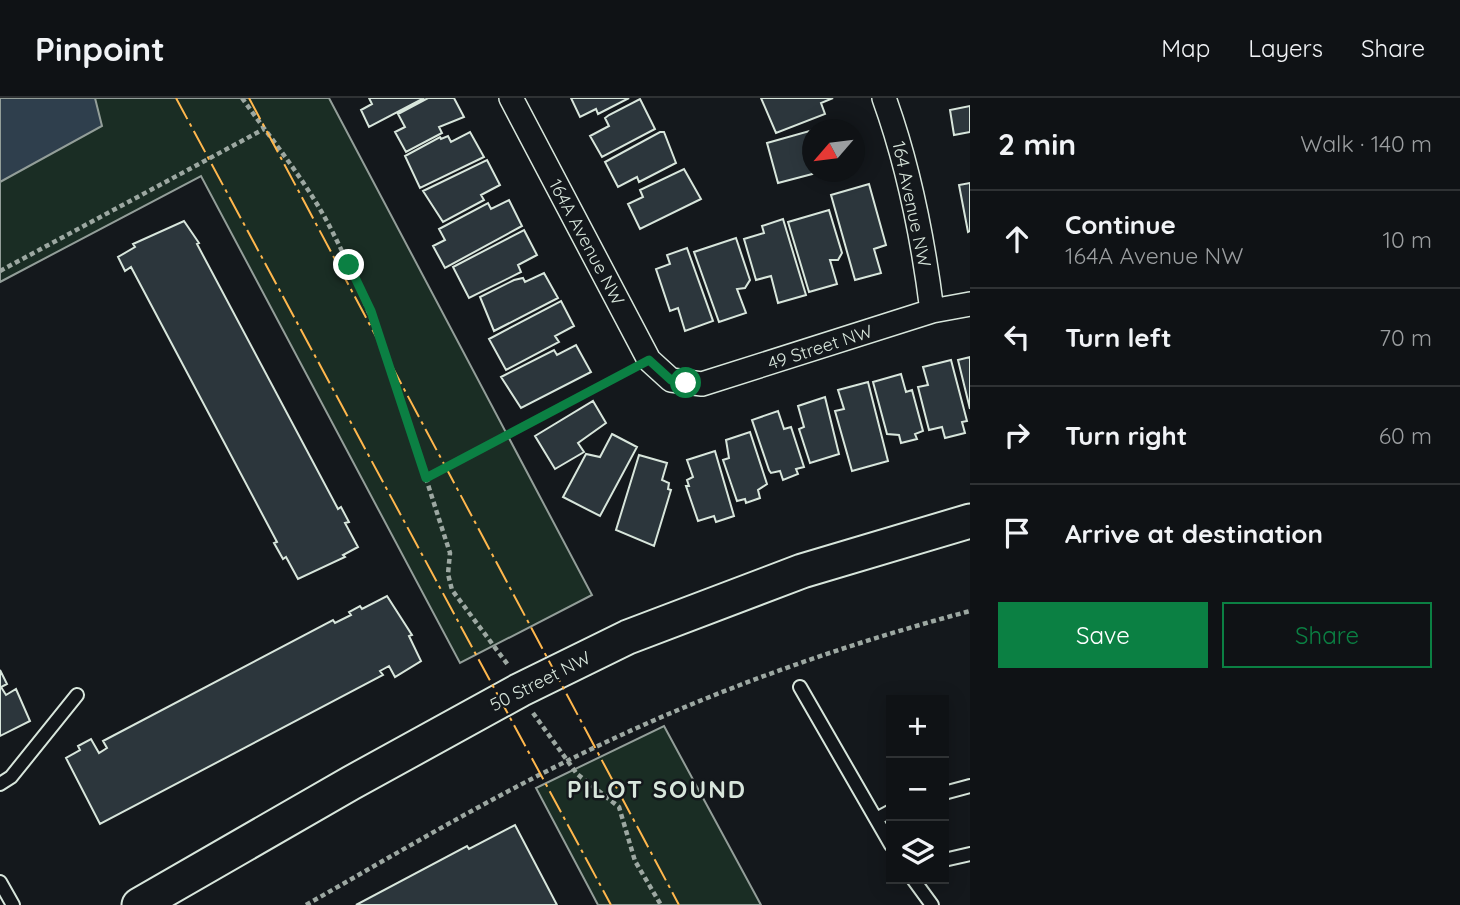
<!DOCTYPE html>
<html lang="en">
<head>
<meta charset="utf-8">
<style>
	:root { --surface:#0f1215; --page:#181b1e; --text:#f1f3f6; --muted:#9b9ea0; --line:#2f3234; --accent:#0b8043 }
	body { margin:0; font-family:Quicksand,sans-serif; background:var(--page); color:var(--text) }
	.controls { position:absolute; right:21px; bottom:21px; display:grid; overflow:hidden; border-radius:0px; box-shadow:0 4px 18px #0003 }
	.controls button { width:63px; height:63px; display:grid; place-items:center; padding:0; border:0; border-bottom:2px solid var(--line); background:var(--surface); color:var(--text); font:35px sans-serif }
	.compass { position:absolute; left:802px; top:21px; width:63px; height:63px; border-radius:50%; background:var(--surface); box-shadow:0 4px 18px #0003; rotate:242deg }
	.stop { position:absolute; width:21px; height:21px; margin:-16px; border:5px solid #0b8043; border-radius:50%; background:#fff }
	.stop.end { background:#0b8043; border-color:#fff; box-shadow:0 2px 7px #0008 }
	.list { margin:0; padding:0; list-style:none }
	h2 { display:flex; justify-content:space-between; align-items:center; height:91px; margin:0; padding:0 28px; font-size:30px }
	h2 small { font-size:23px; font-weight:400; color:var(--muted) }
	.list li { display:grid; grid-template-columns:46px 1fr auto; gap:21px; align-items:center; box-sizing:border-box; height:98px; padding:0 28px; border-top:2px solid var(--line) }
	.list b { display:block; font-size:26px; white-space:nowrap }
	.list p { margin:0; font-size:23px; white-space:nowrap; color:var(--muted) }
	.list em { font-size:23px; font-style:normal; color:var(--muted) }
	.actions { display:flex; gap:14px; padding:21px 28px }
	.actions a { flex:1; padding:16px 0; border:2px solid var(--accent); border-radius:0px; text-align:center; font-size:24px; color:var(--accent) }
	.actions .main { background:var(--accent); color:#fff }
	.icon { flex:none; width:38px; height:38px; fill:none; stroke:currentColor; stroke-width:2; stroke-linecap:round; stroke-linejoin:round }
	.map { position:relative; flex:none; width:970px; height:807px; overflow:hidden }
	header { display:flex; align-items:center; gap:42px; box-sizing:border-box; height:98px; padding:0 35px; background:var(--surface); border-bottom:2px solid var(--line) }
	header strong { font-size:33px }
	nav { display:flex; gap:38px; margin-inline-start:auto; font-size:24px }
	main { display:flex }
	aside { flex:1; background:var(--surface) }
	.map>svg:first-child { display:block }
	.green { fill:#1a2d24; stroke:#939e99; stroke-width:2 }
	.water { fill:#2f3f4d; stroke:#939e99; stroke-width:2 }
	.building { fill:#2c363c; stroke:#d8e6dc; stroke-width:2 }
	.lines { fill:none; stroke-linecap:round; stroke-linejoin:round }
	.lane-casing { stroke:#d8e6dc; stroke-width:16 }
	.street-casing { stroke:#d8e6dc; stroke-width:26 }
	.secondary-casing { stroke:#d8e6dc; stroke-width:37 }
	.path { stroke:#9da8a2; stroke-width:4.5; stroke-dasharray:5 3.5; stroke-linecap:butt }
	.lane { stroke:#14181c; stroke-width:12 }
	.street { stroke:#14181c; stroke-width:23 }
	.secondary { stroke:#14181c; stroke-width:33 }
	.power { stroke:#ffb74d; stroke-width:2; stroke-dasharray:24 5 3.5 5; stroke-linecap:butt }
	.route { stroke:#0b8043; stroke-width:9 }
	.labels { text-anchor:middle; dominant-baseline:central; stroke-width:5; stroke-linejoin:round; paint-order:stroke }
	.street-label { font-size:18px; fill:#d8e6dc; stroke:#14181c }
	.district-label { font-size:24px; font-weight:bold; letter-spacing:2px; fill:#d8e6dc; stroke:#14181c }
</style>
</head>
<body>
<header>
<strong>Pinpoint</strong>
<nav><a>Map</a><a>Layers</a><a>Share</a></nav>
</header>
<main>
<div class="map">
<svg width="970" height="807" viewBox="0 0 970 807">
	<rect width="100%" height="100%" fill="#14181c"/>
	<path class="green" d="M0,0H329L592,497L460,565L201,78L0,184Z
		M664,628L761,807H598L536,690Z"/>
	<path class="water" d="M0,0H95L102,28L0,84Z"/>
	<path class="building" d="M369,0H424L369,29L361,12L372,6Z
		M428,0H454L464,19L439,29L442,35L406,54L395,34L405,29L398,16Z
		M571,0H629L598,16L596,11L580,19Z
		M761,0H833L821,5L825,16L776,35Z
		M640,1L655,31L602,59L590,38L609,28L605,20L609,17Z
		M970,8V34L954,37L950,12Z
		M813,32V74H820L778,85L767,45Z
		M470,34L484,59L420,90L405,58L440,39L441,41L448,38L451,44Z
		M660,34H664L676,65L639,84L637,79L618,89L605,64Z
		M487,62L500,87L481,97L484,102L443,124L423,93Z
		M684,71L701,101L640,131L628,106L643,99L640,92Z
		M970,85V133L968,134L959,87Z
		M869,86L886,147L874,151L881,175L855,182L831,97Z
		M509,102L522,128L445,170L433,148L445,142L439,131L488,105L491,111Z
		M829,112L842,155L838,162H830L837,186L809,194L788,124Z
		M783,121L806,197L778,205L771,178L756,182L744,141L764,135L762,128Z
		M184,123L199,145L197,146L338,411L341,409L349,424L345,425L358,449L343,457L345,459L298,481L286,459L283,461L274,445L277,444L131,169L125,173L118,159L135,149L133,146Z
		M524,132L537,157L518,167L521,174L469,200L453,169Z
		M736,140L750,182L745,190L737,191L746,215L719,224L694,154Z
		M687,150L713,223L685,233L678,210L670,213L656,171L670,166L667,157Z
		M544,175L558,200L494,233L480,199L514,182L523,180L525,184Z
		M561,203L574,228L555,238L559,244L506,272L489,241Z
		M576,247L591,274L521,310L501,279L554,252L557,257Z
		M970,259V311L958,262Z
		M951,262L967,323L962,324L965,335L945,340L942,329L929,332L918,289L928,287L923,269Z
		M901,276L906,294L912,292L923,333L915,336L917,341L901,345L899,337L887,336L873,284Z
		M868,284L888,363L852,373L835,313L844,311L838,292Z
		M825,299L839,356L810,365L799,331L804,329L798,308Z
		M593,303L606,325L578,345L584,354L555,371L535,338Z
		M778,313L784,331L791,329L804,369L796,371L798,376L783,382L780,373L771,375L769,372L752,322Z
		M750,334L767,386L758,392L760,400L746,405L745,401L737,403L723,362L729,360L726,342Z
		M612,336L637,349L600,418L563,399L586,356L600,359Z
		M715,353L734,418L716,424L714,418L698,423L686,388H689L687,382L693,379L687,362Z
		M639,357L667,365L662,382L669,385L668,391L671,392L654,448L616,432Z
		M387,498L412,537L409,538L421,563L395,579L389,568L380,573L383,577L100,726L66,660L80,652L78,648L91,641L99,655L107,650L103,643L333,522L335,525L351,517L349,514L360,508L362,511Z
		M0,572L7,586L1,589L6,597L16,591L30,623L0,638Z
		M515,727L557,807H356L467,748L469,751Z"/>
	<g class="lines">
		<g class="lane-casing">
			<path id="lane" d="M800,589L876,721
				M0,686L11,679L77,597
				M944,695L970,688
				M891,713L876,721L891,747
				M944,762L970,756
				M913,781L932,807
				M0,784L13,807"/>
		</g>
		<g class="street-casing">
			<path id="street" d="M511,0L649,262L671,282L702,286L932,213L970,206
				M884,0C909,69 923,141 932,213"/>
		</g>
		<g class="secondary-casing">
			<path id="secondary" d="M139,807L351,685L520,592L628,539L802,473L970,423"/>
		</g>
		<path class="path" d="M242,0C274,45 310,88 334,137C380,227 408,325 439,421L450,455L448,476L452,492L508,567
			M0,173L264,31
			M426,380L630,273
			M533,615L577,676L619,709L635,763L661,807
			M306,807C392,758 478,707 567,663C695,599 831,550 970,513"/>
		<use href="#lane" class="lane"/>
		<use href="#street" class="street"/>
		<use href="#secondary" class="secondary"/>
		<path class="power" d="M176,0L611,807
			M249,0L679,807"/>
	</g>
	<g class="lines">
		<path class="route" d="M349,167L371,213L426,380L649,262L671,282L686,285"/>
	</g>
	<g class="labels">
		<g class="street-label">
			<text transform="translate(912 106) rotate(78)">164 Avenue NW</text>
			<text transform="translate(587 144) rotate(62)">164A Avenue NW</text>
			<text transform="translate(820 249) rotate(-18)">49 Street NW</text>
			<text transform="translate(540 583) rotate(-27)">50 Street NW</text>
		</g>
		<g class="district-label">
			<text x="657" y="691">PILOT SOUND</text>
		</g>
	</g>
</svg>
<div class="controls">
<button>+</button>
<button>−</button>
<button><svg class="icon" aria-label="layers" viewBox="0 0 24 24"><path d="M12 4l9 5-9 5-9-5zM3 14l9 5 9-5"/></svg></button>
</div>
<svg class="compass" viewBox="-18 -18 36 36"><path d="M0-13l5 13h-10z" fill="#e53935"/><path d="M0 13l5-13h-10z" fill="#9b9ea0"/></svg>
<div class="stop" style="left:686px;top:285px"></div>
<div class="stop end" style="left:349px;top:167px"></div>
</div>
<aside>
<h2>2 min<small>Walk · 140 m</small></h2>
<ul class="list">
<li><svg class="icon" aria-label="ahead" viewBox="0 0 24 24"><path d="M12 20V5M6 11l6-6 6 6"/></svg><div><b>Continue</b><p>164A Avenue NW</p></div><em>10 m</em></li>
<li><svg class="icon" aria-label="left" viewBox="0 0 24 24"><path d="M17 20v-9H6M10 6l-5 5 5 5"/></svg><div><b>Turn left</b></div><em>70 m</em></li>
<li><svg class="icon" aria-label="right" viewBox="0 0 24 24"><path d="M7 20v-9h11M14 6l5 5-5 5"/></svg><div><b>Turn right</b></div><em>60 m</em></li>
<li><svg class="icon" aria-label="arrive" viewBox="0 0 24 24"><path d="M6 21V4h12l-3 4 3 4H6"/></svg><div><b>Arrive at destination</b></div></li>
</ul>
<div class="actions"><a class="main">Save</a><a>Share</a></div>
</aside>
</main>
</body>
</html>
